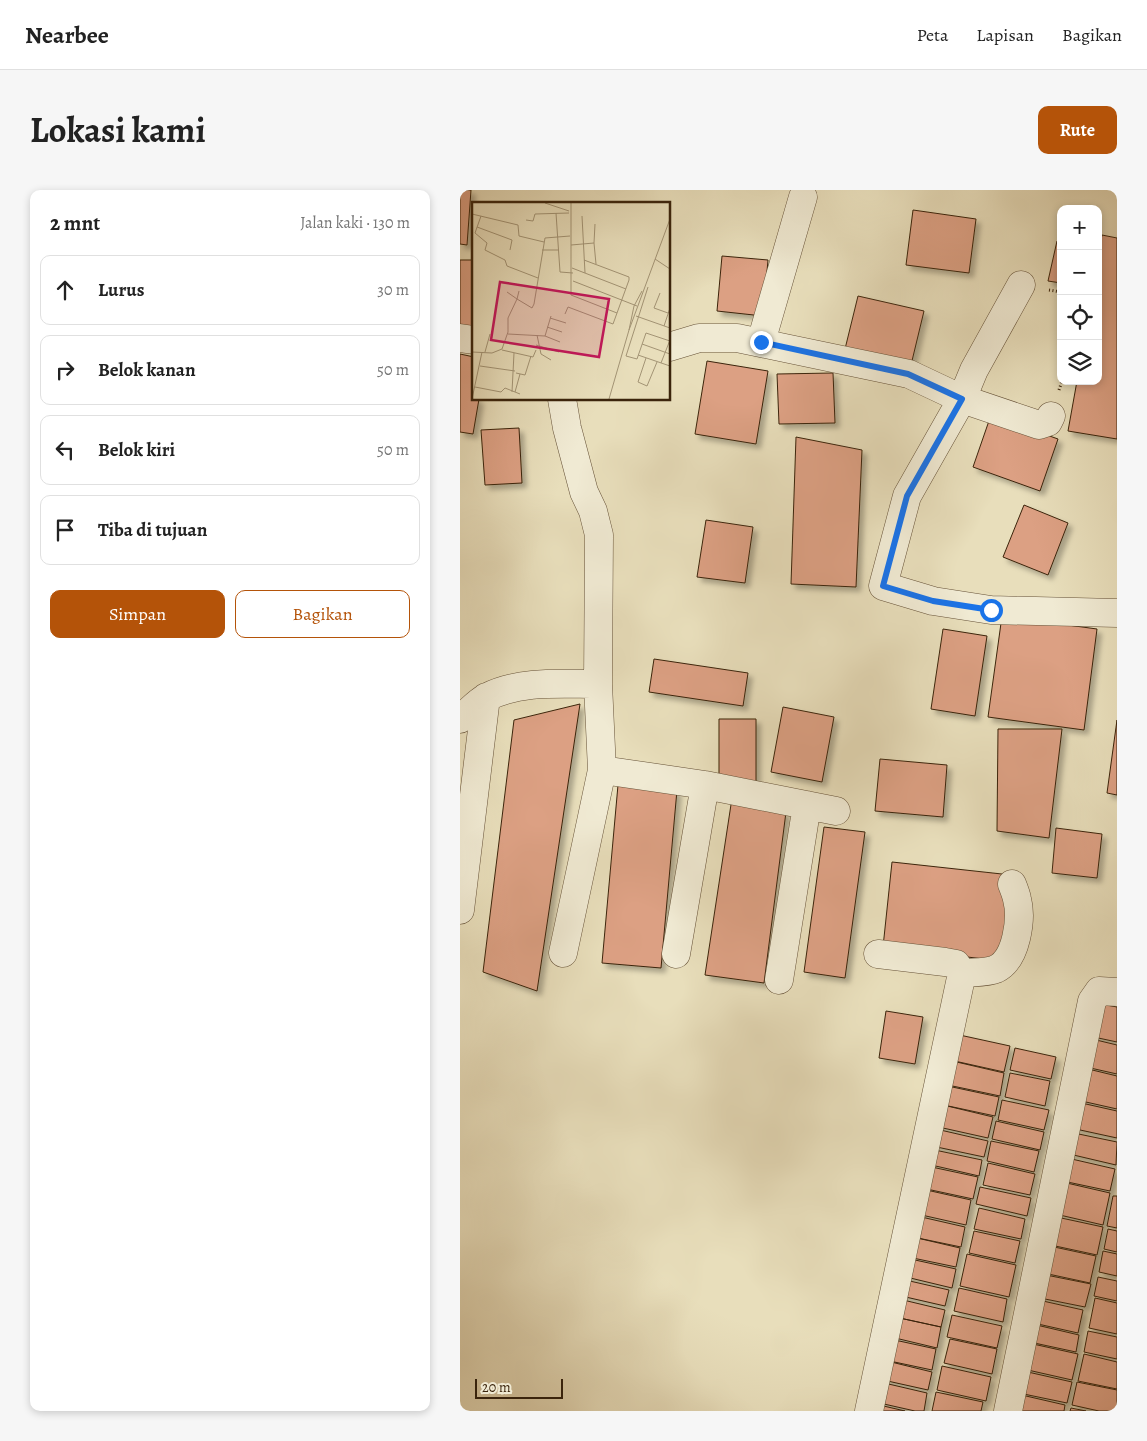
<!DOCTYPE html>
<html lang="id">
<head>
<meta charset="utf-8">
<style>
	:root { --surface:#fff; --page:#f6f6f6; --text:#222; --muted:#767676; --line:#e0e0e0; --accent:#b45309 }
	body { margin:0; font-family:Alegreya,serif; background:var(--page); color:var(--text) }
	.controls { position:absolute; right:15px; top:15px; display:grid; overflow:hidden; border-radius:10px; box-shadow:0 2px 8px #0003 }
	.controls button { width:45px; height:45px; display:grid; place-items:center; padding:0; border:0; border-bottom:1px solid var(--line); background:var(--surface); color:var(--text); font:25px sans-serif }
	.scale { position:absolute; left:15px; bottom:12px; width:88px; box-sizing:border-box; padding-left:5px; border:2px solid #3b240c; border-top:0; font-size:14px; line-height:18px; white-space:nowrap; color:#3b240c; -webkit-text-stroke:4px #f0ead3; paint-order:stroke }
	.stop { position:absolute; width:15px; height:15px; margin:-11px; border:4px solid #1a73e8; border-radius:50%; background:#fff }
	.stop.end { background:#1a73e8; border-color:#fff; box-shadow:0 1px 5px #0008 }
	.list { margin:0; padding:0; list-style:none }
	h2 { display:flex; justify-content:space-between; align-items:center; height:65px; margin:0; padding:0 20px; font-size:21px }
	h2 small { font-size:16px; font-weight:400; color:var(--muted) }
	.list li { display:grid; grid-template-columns:32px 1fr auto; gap:15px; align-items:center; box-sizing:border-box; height:70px; margin:0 10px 10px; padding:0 10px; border:1px solid var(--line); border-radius:10px }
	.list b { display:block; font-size:19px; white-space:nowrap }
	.list em { font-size:16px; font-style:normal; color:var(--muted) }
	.actions { display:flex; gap:10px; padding:15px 20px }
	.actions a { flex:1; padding:11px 0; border:1px solid var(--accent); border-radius:10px; text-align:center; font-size:18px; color:var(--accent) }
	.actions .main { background:var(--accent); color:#fff }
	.icon { flex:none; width:28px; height:28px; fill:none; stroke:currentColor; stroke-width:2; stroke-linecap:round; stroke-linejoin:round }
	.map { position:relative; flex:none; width:657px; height:1221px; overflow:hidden; border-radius:10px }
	header { display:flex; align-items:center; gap:30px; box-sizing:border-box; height:70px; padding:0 25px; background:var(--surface); border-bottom:1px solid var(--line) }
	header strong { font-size:24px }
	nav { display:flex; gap:28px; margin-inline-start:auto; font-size:18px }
	.intro { display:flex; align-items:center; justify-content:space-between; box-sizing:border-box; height:120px; padding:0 30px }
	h1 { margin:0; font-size:35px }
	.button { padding:12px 22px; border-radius:10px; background:var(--accent); color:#fff; font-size:18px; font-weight:700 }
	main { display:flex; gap:30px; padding:0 30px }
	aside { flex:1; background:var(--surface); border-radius:10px; box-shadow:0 2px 8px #0003 }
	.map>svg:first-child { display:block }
	.building { fill:#dca083; stroke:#3b240c; filter:url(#shadow) }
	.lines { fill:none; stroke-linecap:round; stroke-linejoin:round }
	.minor-casing { stroke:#665238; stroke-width:29 }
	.path { stroke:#3b240c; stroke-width:3; stroke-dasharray:1 2.5; stroke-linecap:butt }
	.minor { stroke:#f0ead3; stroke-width:28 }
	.route { stroke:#1a73e8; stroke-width:6 }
	.inset-road { fill:none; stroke:#a39475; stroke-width:1 }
	.view { fill:#c2185b; fill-opacity:0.15; stroke:#c2185b; stroke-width:2.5 }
	.inset-edge { fill:none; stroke:#3b240c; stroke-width:2.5 }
</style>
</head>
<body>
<header>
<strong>Nearbee</strong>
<nav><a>Peta</a><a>Lapisan</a><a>Bagikan</a></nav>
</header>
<div class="intro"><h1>Lokasi kami</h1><a class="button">Rute</a></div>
<main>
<aside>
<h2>2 mnt<small>Jalan kaki · 130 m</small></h2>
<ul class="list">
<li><svg class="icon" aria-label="ahead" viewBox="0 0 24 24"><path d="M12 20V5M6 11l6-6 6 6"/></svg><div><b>Lurus</b></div><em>30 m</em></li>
<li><svg class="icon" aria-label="right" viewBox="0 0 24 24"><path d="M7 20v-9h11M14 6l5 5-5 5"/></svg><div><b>Belok kanan</b></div><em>50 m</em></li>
<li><svg class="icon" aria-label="left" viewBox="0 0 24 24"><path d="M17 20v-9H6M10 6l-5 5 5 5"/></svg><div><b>Belok kiri</b></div><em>50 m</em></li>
<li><svg class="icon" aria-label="arrive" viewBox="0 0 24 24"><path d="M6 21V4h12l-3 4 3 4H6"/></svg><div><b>Tiba di tujuan</b></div></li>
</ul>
<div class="actions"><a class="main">Simpan</a><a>Bagikan</a></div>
</aside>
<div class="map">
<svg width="657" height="1221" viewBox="0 0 657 1221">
	<defs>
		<filter id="shadow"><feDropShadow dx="4.5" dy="4.5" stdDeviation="2.5" flood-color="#0004"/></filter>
	</defs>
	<rect width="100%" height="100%" fill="#e8debb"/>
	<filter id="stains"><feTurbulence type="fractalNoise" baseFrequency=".004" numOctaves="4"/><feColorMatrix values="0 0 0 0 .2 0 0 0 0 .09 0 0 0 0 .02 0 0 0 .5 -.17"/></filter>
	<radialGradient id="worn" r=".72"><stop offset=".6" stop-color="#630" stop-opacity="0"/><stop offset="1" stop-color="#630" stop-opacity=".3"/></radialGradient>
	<path class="building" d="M0,0H11L7,55L0,54Z
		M453,20L516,29L509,83L446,75Z
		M642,45L657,48V249L608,241L617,191H638V65Z
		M597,51L601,52V93L588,91Z
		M262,66L308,70L303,126L257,121Z
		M0,70H13V136L0,135Z
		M398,106L464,121L451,175L385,159Z
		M0,164L14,167V209H19L13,244L0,242Z
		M247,171L308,181L296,254L235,244Z
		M373,183L375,233L319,234L317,184Z
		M531,225L598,249L580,301L513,277Z
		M59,238L62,293L25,295L21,240Z
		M336,247L402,260L396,397L331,394Z
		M564,315L608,333L588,385L543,367Z
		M246,330L293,337L285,393L237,387Z
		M542,426L637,439L624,540L528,527Z
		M483,439L527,446L515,526L471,519Z
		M194,469L288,483L283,516L189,502Z
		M120,514L77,801L23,782L54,530Z
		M323,517L374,527L362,592L311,582Z
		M259,529H296V593H259Z
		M657,530V605L647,603Z
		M538,539H602L589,648L537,641Z
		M420,569L487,575L483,627L415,621Z
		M158,595L217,600L201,778L142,773Z
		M272,608L326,622L304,793L245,785Z
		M364,637L405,642L385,788L344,782Z
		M596,638L642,644L637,688L592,683Z
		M432,672L551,685L541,771L423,757Z
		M636,813L657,817V852L629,846Z
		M426,821L463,827L455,874L419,868Z
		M495,844L550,856L544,882L490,870Z
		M632,849L657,855V884L626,877Z
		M555,858L596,867L591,889L550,880Z
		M488,870L544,883L540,906L483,894Z
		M624,878L657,886V919L617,910Z
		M550,883L590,891L585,916L545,907Z
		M483,895L539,907L535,926L479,914Z
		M542,910L589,920L584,940L538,930Z
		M617,912L657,921V948L611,938Z
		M479,914L533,927L528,948L474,936Z
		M536,931L584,942L580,960L532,949Z
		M476,939L528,951L524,967L472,956Z
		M609,942L657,952L656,975L605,963Z
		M531,951L579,961L574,982L527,971Z
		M470,959L522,970L519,986L467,974Z
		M603,967L655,979L650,1001L598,990Z
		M528,973L575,984L570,1005L523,995Z
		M467,976L518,987L513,1009L462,998Z
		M598,991L650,1003L643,1035L591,1023Z
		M520,997L571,1008L567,1026L516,1014Z
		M462,999L511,1010L506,1035L457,1024Z
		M653,1006H657V1038L647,1036Z
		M519,1018L565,1029L561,1049L514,1039Z
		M457,1026L505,1037L501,1057L453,1047Z
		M592,1026L643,1037L637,1065L586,1054Z
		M648,1039L657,1041V1062L644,1059Z
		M514,1041L560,1051L555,1073L509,1063Z
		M453,1047L500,1058L496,1077L448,1067Z
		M585,1055L636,1066L630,1093L579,1082Z
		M643,1061L657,1064V1086L639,1082Z
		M507,1064L556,1075L549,1107L500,1096Z
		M446,1068L496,1079L492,1098L442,1086Z
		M581,1084L631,1094L625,1117L575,1107Z
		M638,1087L657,1091V1111L634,1106Z
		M441,1089L489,1100L485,1116L437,1105Z
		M499,1098L547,1109L543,1132L494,1121Z
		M635,1108L657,1113V1144L629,1138Z
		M439,1109L485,1120L481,1137L435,1127Z
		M574,1109L623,1120L618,1143L569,1132Z
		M492,1125L542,1136L537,1158L487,1147Z
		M435,1127L481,1137L477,1158L431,1147Z
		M568,1133L619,1145L616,1162L565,1151Z
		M628,1141L657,1147V1169L624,1162Z
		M430,1149L476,1159L472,1180L425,1170Z
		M490,1149L537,1159L532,1184L484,1173Z
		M564,1152L618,1164L612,1190L559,1178Z
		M624,1164L657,1172V1199L618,1191Z
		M427,1171L472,1182L468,1200L423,1190Z
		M482,1176L531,1187L526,1211L477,1200Z
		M559,1180L612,1192L607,1213L554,1202Z
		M420,1192L467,1203L464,1221H455L415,1212Z
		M617,1192L657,1200V1221H639L612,1215Z
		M476,1202L523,1212L521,1221H472Z
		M553,1203L605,1215L604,1221H550Z
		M415,1214L445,1221H413Z
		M611,1218L626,1221H610Z"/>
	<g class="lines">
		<g class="minor-casing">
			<path id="minor" d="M561,95L514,180L502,209L579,235L588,232L591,226
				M0,148L14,150
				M301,152L343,7
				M209,157L239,148H277L449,184L502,209L447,306L423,396L473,411L531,420L657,423
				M102,209L107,238L124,302L133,321L139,345L138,494L142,580L103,763
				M0,529C9,522 17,512 27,507C61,490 101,494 138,494
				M142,580L245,595L376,621
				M0,720L26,507
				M216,764L245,595
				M502,783C512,782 527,783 536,779C557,769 562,728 557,709C556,704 554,699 552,694
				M319,790L347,615
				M409,1221L502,783L496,774L485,772L418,764
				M548,1221L632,811L639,801L657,802"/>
		</g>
		<path class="path" d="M589,100L601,102
			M599,200L602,191"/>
		<use href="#minor" class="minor"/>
	</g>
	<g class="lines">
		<path class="route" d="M301,152L448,184L502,209L447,306L423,396L473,411L531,420"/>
	</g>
	<g transform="translate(12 12)">
		<rect width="198" height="198" fill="#e8debb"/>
		<path class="inset-road" d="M73,1L97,9M99,1V93L145,111M84,11L88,70L101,71M0,12L46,23L47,34L72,40M9,14L3,31L15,41L13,48L33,58L35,64L66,76M110,14L113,71M54,18L61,19L63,12L97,11M5,25L40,38L38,48M122,41L123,22M99,43L122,41L124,62M70,48H86M183,57L198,67M100,66L154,87M101,79L165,104M176,85L154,154L165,157L174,131L198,139M35,90L45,97L47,89M188,91L182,106L196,111M93,112L96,105L141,122L157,78V75L112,58M164,114L198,126M78,116L94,121M192,124L198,106M75,125L90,130M157,128L162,104L170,89M36,132L73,134L88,140M65,133L69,152L79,158M73,134L79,114M170,142L198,152M64,143L87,150M30,148L61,155L64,148M0,150L20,151L30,147L36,130V116L45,97L60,106L62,102L73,36L98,34M13,150L18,132M166,153L198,164M174,156L166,180L175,184L185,160M189,161L198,138M8,164L43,169M44,171L53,173L59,154M3,185L29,190L33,186L48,192M40,190L42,151M43,190L48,172M0,197L10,150M137,197L157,128L198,17"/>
		<path class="view" d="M28,80L137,97L127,155L19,138Z"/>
		<rect width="198" height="198" class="inset-edge"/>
	</g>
	<rect width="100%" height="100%" filter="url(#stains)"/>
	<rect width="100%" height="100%" fill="url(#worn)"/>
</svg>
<div class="controls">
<button>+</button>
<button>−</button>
<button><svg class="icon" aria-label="locate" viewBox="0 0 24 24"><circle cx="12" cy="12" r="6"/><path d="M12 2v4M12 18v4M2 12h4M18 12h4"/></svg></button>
<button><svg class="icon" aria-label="layers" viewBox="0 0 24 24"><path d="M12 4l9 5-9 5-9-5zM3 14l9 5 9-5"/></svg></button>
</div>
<div class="scale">20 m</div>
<div class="stop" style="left:531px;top:420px"></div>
<div class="stop end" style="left:301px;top:152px"></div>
</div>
</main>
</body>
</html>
